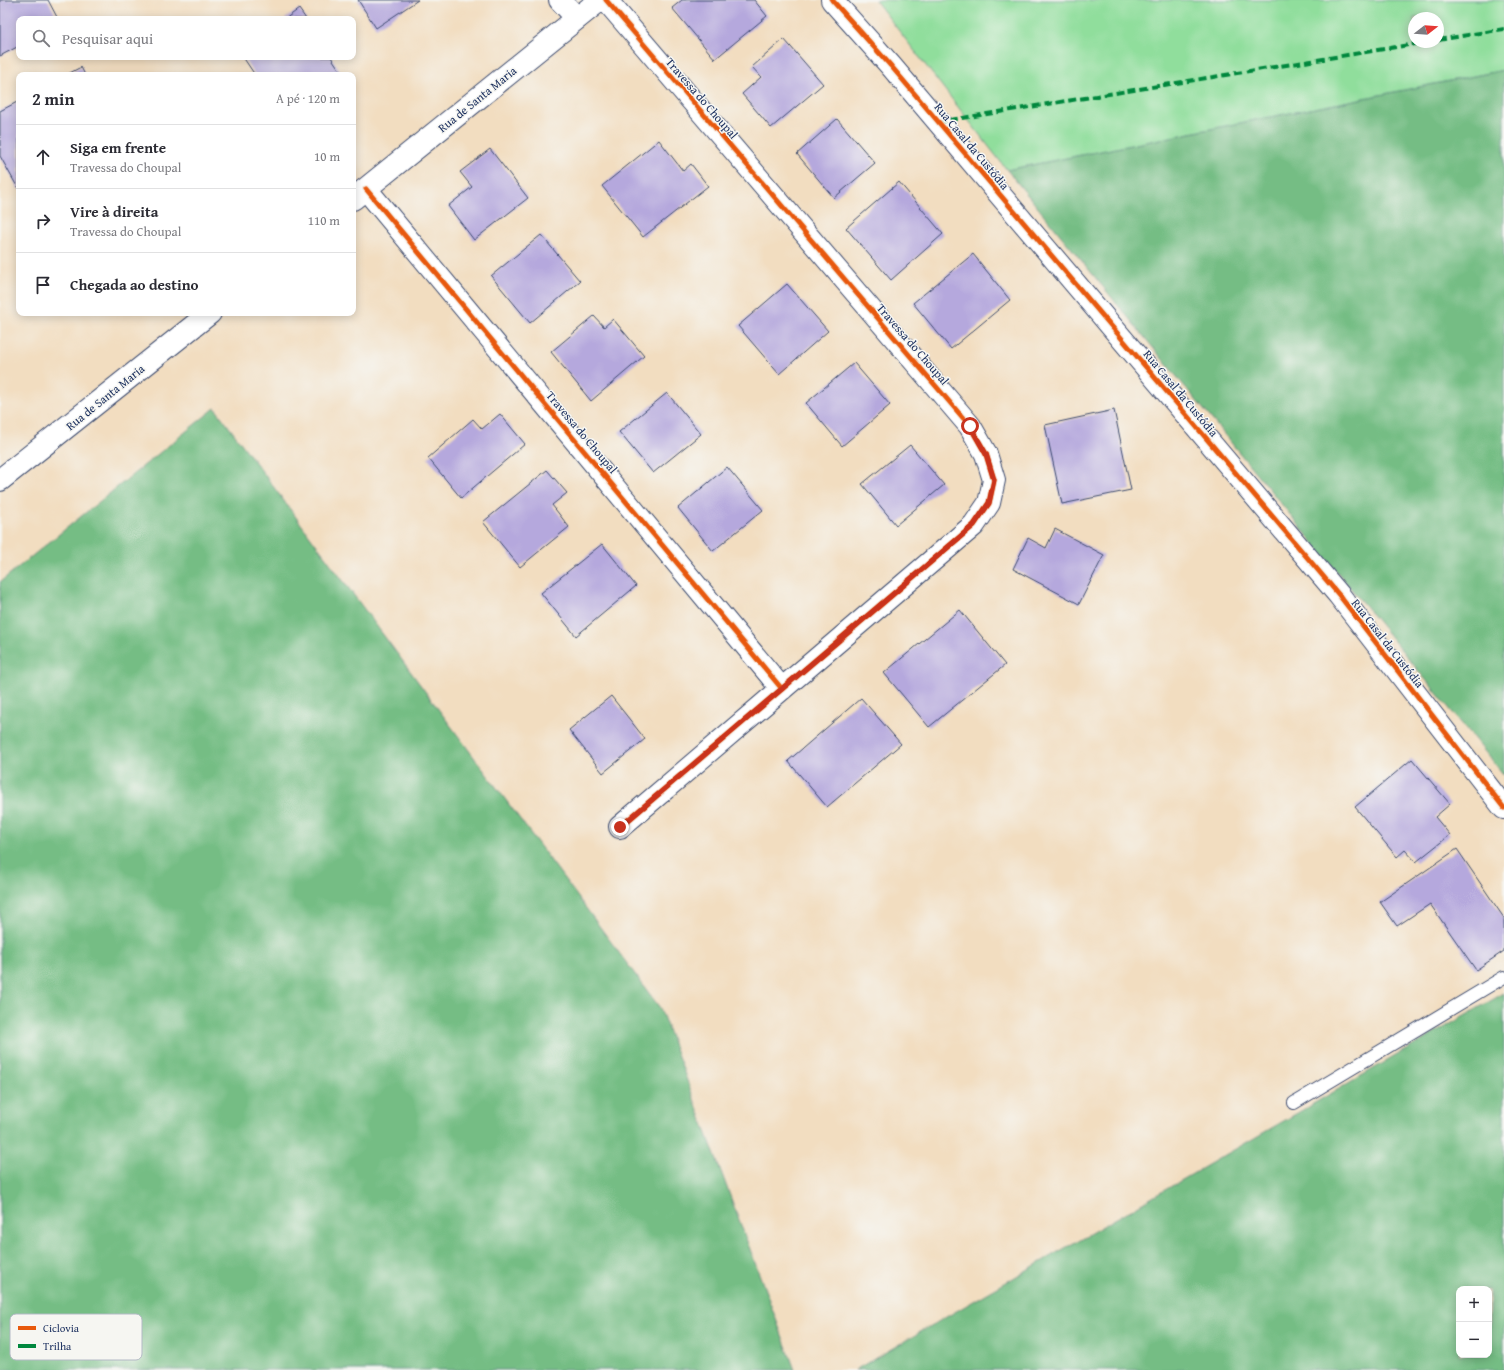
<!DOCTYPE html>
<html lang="pt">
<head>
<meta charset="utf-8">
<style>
	:root { --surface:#fff; --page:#f7f7f7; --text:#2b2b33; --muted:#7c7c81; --line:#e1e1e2 }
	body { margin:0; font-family:"Gentium Book Plus",serif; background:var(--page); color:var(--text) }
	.controls { position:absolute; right:12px; bottom:12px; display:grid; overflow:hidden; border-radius:8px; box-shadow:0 2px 10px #0003 }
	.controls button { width:36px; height:36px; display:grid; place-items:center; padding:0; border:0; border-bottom:1px solid var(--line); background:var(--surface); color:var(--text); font:20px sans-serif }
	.compass { position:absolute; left:1408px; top:12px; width:36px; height:36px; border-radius:50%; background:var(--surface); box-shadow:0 2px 10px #0003; rotate:73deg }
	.stop { position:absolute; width:12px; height:12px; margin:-9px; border:3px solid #c8321e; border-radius:50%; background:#fff }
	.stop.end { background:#c8321e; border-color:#fff; box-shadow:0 1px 4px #0008 }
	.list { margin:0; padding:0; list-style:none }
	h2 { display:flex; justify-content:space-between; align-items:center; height:52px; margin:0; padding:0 16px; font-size:17px }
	h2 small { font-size:13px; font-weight:400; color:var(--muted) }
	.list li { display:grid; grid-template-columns:26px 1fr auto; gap:12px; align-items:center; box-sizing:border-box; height:64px; padding:0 16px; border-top:1px solid var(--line) }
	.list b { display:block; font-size:15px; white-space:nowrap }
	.list p { margin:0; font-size:13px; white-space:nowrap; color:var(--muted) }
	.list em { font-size:13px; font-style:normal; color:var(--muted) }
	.icon { flex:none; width:22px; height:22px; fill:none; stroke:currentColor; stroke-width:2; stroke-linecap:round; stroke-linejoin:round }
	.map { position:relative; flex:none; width:1504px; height:1370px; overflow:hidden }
	.search { position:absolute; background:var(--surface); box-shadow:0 2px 10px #0003; left:16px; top:16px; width:340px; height:44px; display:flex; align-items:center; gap:10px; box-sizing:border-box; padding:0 14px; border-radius:8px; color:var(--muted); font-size:15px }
	.panel { position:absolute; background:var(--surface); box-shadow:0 2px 10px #0003; left:16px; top:72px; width:340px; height:244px; border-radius:8px }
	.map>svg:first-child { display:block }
	.green { fill:#90de9c; stroke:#56867d; fill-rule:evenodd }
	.forest { fill:#74bd84; stroke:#487671; fill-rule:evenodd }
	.building { fill:#b5a8dd }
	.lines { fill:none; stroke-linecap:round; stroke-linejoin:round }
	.service-casing { stroke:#3b496d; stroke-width:14 }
	.minor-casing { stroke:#3b496d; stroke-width:24 }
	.tertiary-casing { stroke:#3b496d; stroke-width:24 }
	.service { stroke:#fff; stroke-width:12 }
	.minor { stroke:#fff; stroke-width:22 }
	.tertiary { stroke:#fff; stroke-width:22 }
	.quiet { stroke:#00873e; stroke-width:4; stroke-dasharray:8 4; stroke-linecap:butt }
	.cycleway-casing { stroke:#f6f6f2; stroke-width:8 }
	.cycleway { stroke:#e8590c; stroke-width:5 }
	.route { stroke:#c8321e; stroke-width:5 }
	.labels { text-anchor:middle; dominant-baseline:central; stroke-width:3; stroke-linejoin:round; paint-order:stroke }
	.street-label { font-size:12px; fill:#1b2f5e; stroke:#f6f6f2 }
	.key { fill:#f6f6f2; stroke:#b4bac6; stroke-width:1 }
	.key-label { font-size:11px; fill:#1b2f5e }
</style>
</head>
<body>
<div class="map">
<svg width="1504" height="1370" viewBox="0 0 1504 1370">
	<rect width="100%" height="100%" fill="#f6f6f2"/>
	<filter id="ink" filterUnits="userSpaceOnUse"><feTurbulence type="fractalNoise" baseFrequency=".025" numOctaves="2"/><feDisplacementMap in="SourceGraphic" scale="8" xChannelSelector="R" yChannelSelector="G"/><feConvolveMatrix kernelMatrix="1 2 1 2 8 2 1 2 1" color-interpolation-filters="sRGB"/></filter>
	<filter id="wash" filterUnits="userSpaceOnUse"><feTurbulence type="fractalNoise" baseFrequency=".012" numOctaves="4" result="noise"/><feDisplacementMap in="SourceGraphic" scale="16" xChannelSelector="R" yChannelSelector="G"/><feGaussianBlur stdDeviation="0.9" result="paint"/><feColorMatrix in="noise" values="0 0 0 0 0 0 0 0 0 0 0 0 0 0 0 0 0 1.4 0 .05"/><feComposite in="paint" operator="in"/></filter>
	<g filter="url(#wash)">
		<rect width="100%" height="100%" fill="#f2ddc0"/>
		<path class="green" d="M875,0H1504V70L1007,170ZM1414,18H1438V42H1414Z"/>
		<path class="forest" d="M1504,70V775L1007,170Z
			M215,408L660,1008L795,1370H0V582Z
			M1504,993V1370H855ZM1459,1289H1489V1355H1459Z"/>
		<g id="blocks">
			<path class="building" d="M0,0H48L58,19H19V46L0,56Z
				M358,0H418L376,28Z
				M682,0H754L767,16L715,59L672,8Z
				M299,9L306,19H285Z
				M784,39L823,84L771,128L742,94L761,77L752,67Z
				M243,57H331L343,75H255Z
				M81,67L85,75H66Z
				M19,101V190L0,156V111Z
				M837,119L875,163L834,198L797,154Z
				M659,140L683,171L691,164L708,186L643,237L602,186Z
				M490,149L528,198L474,240L448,206L472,187L460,172Z
				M899,182L943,234L891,280L846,228Z
				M541,235L580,281L530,323L491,276Z
				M973,254L1010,300L951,349L913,303Z
				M787,284L828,331L779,374L738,326Z
				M594,316L604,327L613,319L644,356L591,401L551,352Z
				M854,363L890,405L842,446L806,403Z
				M667,393L701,434L653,473L619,432Z
				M1114,410L1131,490L1062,504L1045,425Z
				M500,414L525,444L461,498L428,458L473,419L482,429Z
				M910,445L944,485L896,525L862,484Z
				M727,467L763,510L713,551L678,508Z
				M547,470L567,493L552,505L569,527L520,567L483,522Z
				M1055,529L1104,555L1079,604L1013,569L1028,538L1046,548Z
				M602,544L636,586L576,636L541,593Z
				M960,610L1005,665L929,727L884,673Z
				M611,696L645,739L603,773L569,730Z
				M861,698L901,744L827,807L788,761Z
				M1412,759L1450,804L1435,817L1450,835L1416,862L1405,850L1397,857L1355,807Z
				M1457,849L1504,918V951L1476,970L1430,904L1397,926L1380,902Z"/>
		</g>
	</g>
	<g filter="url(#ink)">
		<use href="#blocks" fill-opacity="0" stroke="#3b496d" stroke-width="1"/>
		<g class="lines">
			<g class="service-casing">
				<path id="service" d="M1294,1103L1504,977"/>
			</g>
			<g class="minor-casing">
				<path id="minor" d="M560,0L577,18
					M606,0L970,426L986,454L994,480L989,503L974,525L620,827
					M832,0L891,66L1339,595L1504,808
					M366,189L782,689"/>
			</g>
			<g class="tertiary-casing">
				<path id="tertiary" d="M353,199L600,0
					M0,480L210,313"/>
			</g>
			<use href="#service" class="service"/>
			<use href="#minor" class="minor"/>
			<use href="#tertiary" class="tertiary"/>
			<path class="quiet" d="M1438,40L1504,29
				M938,122L1427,42"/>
			<g class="cycleway-casing">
				<path id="cycleway" d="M606,0L970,426L986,454L994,480L989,503L974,525L620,827
					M832,0L891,66L1339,595L1504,808
					M366,189L782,689"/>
			</g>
			<use href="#cycleway" class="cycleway"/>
		</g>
	</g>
	<g class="lines" filter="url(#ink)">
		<path class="route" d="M620,827L974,525L989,503L994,480L986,454L970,426"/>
	</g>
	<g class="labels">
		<g class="street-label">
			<text transform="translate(702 98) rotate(49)">Travessa do Choupal</text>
			<text transform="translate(477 99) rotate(-39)">Rua de Santa Maria</text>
			<text transform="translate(972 146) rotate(50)">Rua Casal da Custódia</text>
			<text transform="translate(913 344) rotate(49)">Travessa do Choupal</text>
			<text transform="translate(1181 393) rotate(50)">Rua Casal da Custódia</text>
			<text transform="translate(105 397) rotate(-39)">Rua de Santa Maria</text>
			<text transform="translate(582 432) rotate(50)">Travessa do Choupal</text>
			<text transform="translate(1388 643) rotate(52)">Rua Casal da Custódia</text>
		</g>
	</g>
	<rect x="10" y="1314" width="132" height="46" rx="6" class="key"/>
	<rect x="18" y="1326" width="18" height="4" fill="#e8590c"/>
	<rect x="18" y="1344" width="18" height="4" fill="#00873e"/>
	<g class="key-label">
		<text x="43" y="1332">Ciclovia</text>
		<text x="43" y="1350">Trilha</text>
	</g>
</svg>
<div class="controls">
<button>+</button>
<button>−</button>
</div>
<svg class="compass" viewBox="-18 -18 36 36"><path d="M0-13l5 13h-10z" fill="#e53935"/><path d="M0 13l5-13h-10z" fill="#7c7c81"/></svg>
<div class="stop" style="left:970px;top:426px"></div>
<div class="stop end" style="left:620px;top:827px"></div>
<div class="search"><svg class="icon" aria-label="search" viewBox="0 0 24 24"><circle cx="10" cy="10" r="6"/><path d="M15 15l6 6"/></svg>Pesquisar aqui</div>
<section class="panel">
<h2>2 min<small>A pé · 120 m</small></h2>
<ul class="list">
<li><svg class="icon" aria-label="ahead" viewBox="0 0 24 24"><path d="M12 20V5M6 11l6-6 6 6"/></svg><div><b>Siga em frente</b><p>Travessa do Choupal</p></div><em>10 m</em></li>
<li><svg class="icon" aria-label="right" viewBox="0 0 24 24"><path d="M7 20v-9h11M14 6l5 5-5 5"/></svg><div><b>Vire à direita</b><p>Travessa do Choupal</p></div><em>110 m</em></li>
<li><svg class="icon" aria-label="arrive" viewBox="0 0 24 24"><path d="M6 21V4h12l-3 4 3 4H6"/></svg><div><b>Chegada ao destino</b></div></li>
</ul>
</section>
</div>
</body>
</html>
